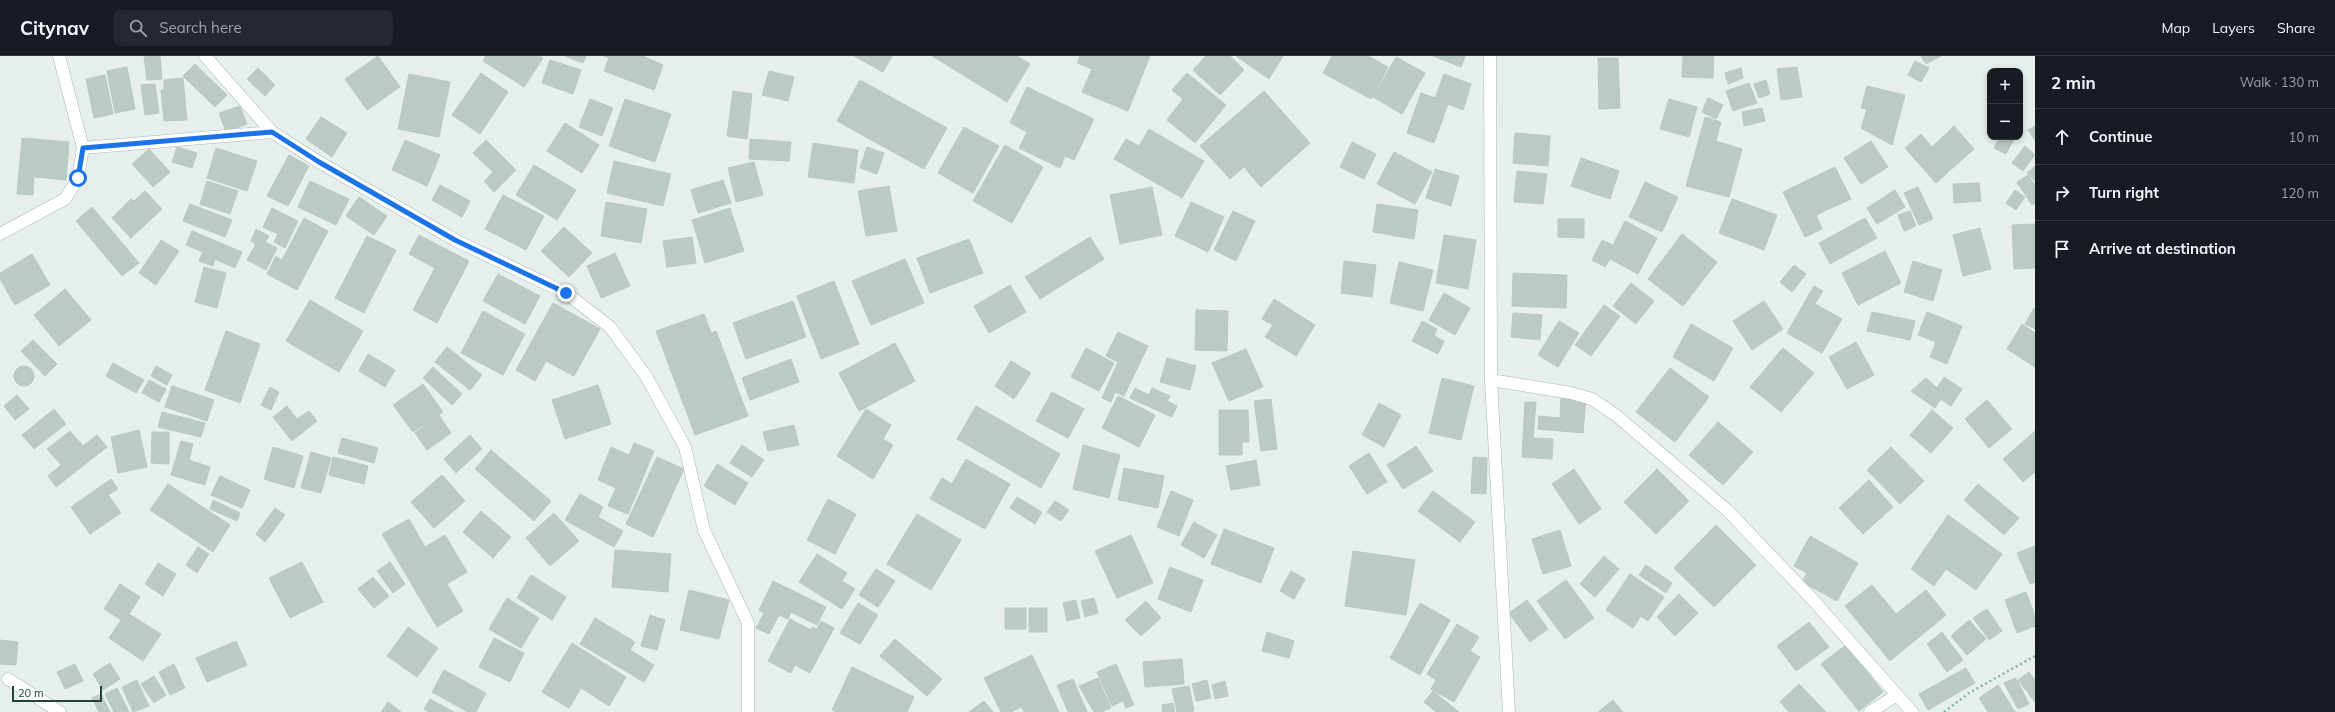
<!DOCTYPE html>
<html lang="en">
<head>
<meta charset="utf-8">
<style>
	:root { --surface:#171b24; --page:#242831; --text:#f1f3f6; --muted:#9ea1a6; --line:#363941 }
	body { margin:0; font-family:Mulish,sans-serif; background:var(--page); color:var(--text) }
	.controls { position:absolute; right:12px; top:12px; display:grid; overflow:hidden; border-radius:8px; box-shadow:0 2px 6px #0003 }
	.controls button { width:36px; height:36px; display:grid; place-items:center; padding:0; border:0; border-bottom:1px solid var(--line); background:var(--surface); color:var(--text); font:20px sans-serif }
	.scale { position:absolute; left:12px; bottom:10px; width:90px; box-sizing:border-box; padding-left:4px; border:2px solid #24423a; border-top:0; font-size:11px; line-height:14px; white-space:nowrap; color:#24423a; -webkit-text-stroke:3px #f7fbf9; paint-order:stroke }
	.stop { position:absolute; width:12px; height:12px; margin:-9px; border:3px solid #1a73e8; border-radius:50%; background:#fff }
	.stop.end { background:#1a73e8; border-color:#fff; box-shadow:0 1px 4px #0008 }
	.list { margin:0; padding:0; list-style:none }
	h2 { display:flex; justify-content:space-between; align-items:center; height:52px; margin:0; padding:0 16px; font-size:17px }
	h2 small { font-size:13px; font-weight:400; color:var(--muted) }
	.list li { display:grid; grid-template-columns:26px 1fr auto; gap:12px; align-items:center; box-sizing:border-box; height:56px; padding:0 16px; border-top:1px solid var(--line) }
	.list b { display:block; font-size:15px; white-space:nowrap }
	.list em { font-size:13px; font-style:normal; color:var(--muted) }
	.icon { flex:none; width:22px; height:22px; fill:none; stroke:currentColor; stroke-width:2; stroke-linecap:round; stroke-linejoin:round }
	.map { position:relative; flex:none; width:2035px; height:656px; overflow:hidden }
	header { display:flex; align-items:center; gap:24px; box-sizing:border-box; height:56px; padding:0 20px; background:var(--surface); border-bottom:1px solid var(--line) }
	header strong { font-size:19px }
	nav { display:flex; gap:22px; margin-inline-start:auto; font-size:14px }
	.search { width:280px; height:36px; background:var(--page); display:flex; align-items:center; gap:10px; box-sizing:border-box; padding:0 14px; border-radius:8px; color:var(--muted); font-size:15px }
	main { display:flex }
	aside { flex:1; background:var(--surface) }
	.map>svg:first-child { display:block }
	.building { fill:#bbcac4; stroke:#b8c9c2 }
	.lines { fill:none; stroke-linecap:round; stroke-linejoin:round }
	.lane-casing { stroke:#a8b8b2; stroke-width:13 }
	.street-casing { stroke:#a8b8b2; stroke-width:13 }
	.path { stroke:#86b3a5; stroke-width:2.5; stroke-dasharray:2 3; stroke-linecap:butt }
	.lane { stroke:#fff; stroke-width:12 }
	.street { stroke:#fff; stroke-width:12 }
	.route { stroke:#1a73e8; stroke-width:5 }
</style>
</head>
<body>
<header>
<strong>Citynav</strong>
<div class="search"><svg class="icon" aria-label="search" viewBox="0 0 24 24"><circle cx="10" cy="10" r="6"/><path d="M15 15l6 6"/></svg>Search here</div>
<nav><a>Map</a><a>Layers</a><a>Share</a></nav>
</header>
<main>
<div class="map">
<svg width="2035" height="656" viewBox="0 0 2035 656">
	<rect width="100%" height="100%" fill="#e6efeb"/>
	<path class="building" d="M160,0L162,23L147,24L144,1Z
		M378,0L400,31L367,54L345,23Z
		M486,0H540L543,2L524,31L483,5Z
		M565,0H586L583,7Z
		M604,0H643L663,9L654,34L604,15L609,2Z
		M854,0H892L883,16Z
		M932,0H1017L1030,8L1007,46Z
		M1080,0H1150L1128,55L1082,36L1092,13L1077,7Z
		M1206,0H1230L1244,14L1220,39L1193,14Z
		M1236,0H1283L1269,23Z
		M1332,0H1368L1388,11L1371,43L1323,17Z
		M1433,0H1465L1461,11Z
		M1683,0H1714L1713,22L1682,21Z
		M1921,0H1941L1926,8Z
		M1396,1L1425,17L1402,58L1373,41Z
		M1598,2H1618L1620,52L1599,53Z
		M550,4L581,14L573,38L542,27Z
		M1915,5L1929,12L1921,26L1908,19Z
		M195,8L227,39L215,51L183,20Z
		M127,11L135,53L115,57L107,15Z
		M1797,11L1802,41L1781,44L1777,13Z
		M258,12L275,29L265,40L247,23Z
		M1741,12L1743,22L1728,28L1725,17Z
		M769,15L794,21L788,45L762,39Z
		M481,17L508,36L480,78L452,59Z
		M1187,17L1226,49L1195,87L1167,64L1183,43L1172,34Z
		M409,18L450,26L439,81L398,73Z
		M1444,18L1471,28L1463,54L1448,48L1434,87L1407,77L1421,37L1435,42Z
		M105,19L113,58L94,62L86,23Z
		M183,22L187,64L164,65L161,34H164V24Z
		M860,24L947,72L924,113L837,65Z
		M1766,24L1770,38L1759,42L1754,28Z
		M1749,27L1757,47L1733,55L1726,35Z
		M155,28L159,57L145,59L141,29Z
		M1867,30L1905,39L1892,89L1861,72L1867,53L1861,52Z
		M1027,31L1094,63L1074,104L1065,100L1060,112L1019,92L1027,76L1010,67Z
		M733,35L752,38L747,83L727,80Z
		M1264,35L1310,87L1261,131L1244,111L1230,123L1200,90Z
		M1708,42L1723,49L1716,63L1702,56Z
		M590,43L613,52L602,80L579,71Z
		M625,43L671,58L655,106L609,90Z
		M1669,43L1697,51L1689,81L1660,73Z
		M240,50L247,68L226,76L219,57Z
		M1762,52L1765,65L1744,70L1742,56Z
		M321,61L347,77L332,101L306,83Z
		M1705,61L1721,66L1716,85L1742,93L1729,141L1686,130Z
		M565,67L599,89L582,117L547,95Z
		M1954,70L1974,93L1936,127L1905,92L1921,78L1932,91Z
		M2035,70V84L2028,74Z
		M964,71L999,90L973,137L938,117Z
		M1149,73L1204,105L1182,142L1114,103L1126,83L1139,90Z
		M1515,77L1550,80L1548,110L1513,107Z
		M2000,81H2015L2006,98L1994,92Z
		M22,82L69,86L66,124L34,121L33,139L17,138Z
		M750,83L791,86L789,105L749,103Z
		M405,84L440,99L427,130L392,114Z
		M486,84L516,114L494,136L484,125L493,116L473,97Z
		M1871,85L1888,111L1861,128L1844,102Z
		M1352,86L1376,98L1364,123L1340,111Z
		M813,87L858,94L854,127L808,121Z
		M1005,89L1043,111L1012,167L973,145Z
		M2025,90L2035,99L2023,115L2012,107Z
		M177,91L197,97L192,112L172,106Z
		M867,91L884,97L877,118L860,112Z
		M216,92L257,105L247,135L207,122Z
		M149,93L170,116L153,131L132,108Z
		M1394,96L1432,116L1415,148L1377,128Z
		M289,99L309,110L288,150L267,140Z
		M1581,102L1619,115L1610,143L1571,130Z
		M614,105L671,118L663,150L607,137Z
		M754,106L763,139L736,146L728,112Z
		M534,109L576,134L557,164L516,139Z
		M2035,110V125L2027,117Z
		M1835,111L1851,143L1816,159L1822,173L1805,181L1783,136Z
		M1435,113L1459,120L1451,150L1426,142Z
		M1517,115L1547,118L1543,148L1514,146Z
		M2028,119L2035,129V147L2032,149L2017,126Z
		M723,124L731,147L698,157L691,134Z
		M207,125L238,135L230,158L200,148Z
		M310,125L349,143L336,169L298,151Z
		M1645,126L1678,141L1662,176L1629,161Z
		M1979,127L1981,145L1954,147L1953,128Z
		M440,129L470,145L462,161L432,144Z
		M889,130L897,175L866,180L858,135Z
		M1152,131L1162,179L1120,188L1110,139Z
		M1918,131L1933,163L1919,169L1904,137Z
		M1895,134L1905,151L1877,168L1867,152Z
		M2015,134L2025,141L2016,154L2006,147Z
		M145,135L162,153L131,182L112,162L131,143L134,145Z
		M503,139L544,160L526,194L485,173Z
		M359,141L387,160L374,179L346,160Z
		M1732,143L1777,159L1764,194L1719,177Z
		M606,146L647,153L641,187L601,180Z
		M1191,146L1224,161L1208,196L1175,180Z
		M190,148L232,164L225,181L183,165Z
		M1377,148L1418,154L1414,183L1373,176Z
		M92,151L139,207L122,220L76,165Z
		M272,152L298,165L285,192L274,186L278,178L263,171Z
		M730,152L744,195L705,207L692,164Z
		M1233,155L1255,165L1236,205L1214,194Z
		M1910,155L1916,170L1904,175L1898,159Z
		M304,162L328,175L297,234L267,218L276,200L282,204Z
		M1865,162L1877,182L1830,208L1819,187Z
		M1558,163H1584V182L1558,181Z
		M1625,165L1657,182L1638,218L1610,203L1605,211L1592,204L1602,184L1613,189Z
		M2035,168V212L2014,213L2012,169Z
		M564,171L592,197L569,221L541,195Z
		M1980,172L1991,213L1963,220L1953,179Z
		M256,173L269,180L265,186L277,192L266,214L247,204L256,188L251,185Z
		M192,175L242,196L235,212L215,203L213,210L199,205L203,196L186,189Z
		M1682,178L1717,206L1683,250L1648,223Z
		M419,179L469,205L437,267L413,254L435,212L409,198Z
		M1444,179L1476,184L1468,233L1436,227Z
		M367,180L396,194L364,257L335,242Z
		M692,181L696,207L667,211L663,185Z
		M1090,181L1104,203L1040,243L1025,221Z
		M969,183L983,217L930,237L917,202Z
		M161,184L179,195L156,229L139,217Z
		M1885,195L1901,227L1858,249L1842,217Z
		M615,197L630,230L601,242L587,210Z
		M32,198L50,229L15,249L0,223V217Z
		M905,203L924,247L871,269L852,225Z
		M1344,205L1376,209L1372,241L1341,237Z
		M1913,205L1942,214L1933,245L1904,236Z
		M1399,206L1433,214L1423,255L1390,247Z
		M1794,209L1806,218L1792,236L1780,226Z
		M204,211L226,217L217,252L195,246Z
		M1513,217L1567,219L1566,252L1512,250Z
		M498,218L540,240L525,268L483,245Z
		M834,225L859,288L821,303L797,240Z
		M1631,227L1654,245L1636,268L1613,250Z
		M1010,229L1026,256L989,277L974,250Z
		M1814,230L1823,235L1815,248L1842,263L1822,297L1787,277Z
		M65,233L91,264L59,290L34,259Z
		M1444,237L1470,252L1455,279L1429,264Z
		M1274,243L1315,269L1296,300L1265,281L1273,269L1262,263Z
		M310,244L363,275L339,316L286,285Z
		M793,245L806,281L746,303L733,267Z
		M1764,245L1783,273L1752,294L1733,265Z
		M553,247L600,273L574,320L546,305L535,325L516,314Z
		M1604,249L1620,260L1591,300L1575,289Z
		M2034,252L2035,253V273L2025,268Z
		M1196,254L1228,255L1227,295L1195,294Z
		M483,255L525,278L503,319L461,297Z
		M1872,256L1915,265L1910,284L1867,275Z
		M1927,256L1962,270L1947,308L1930,301L1936,286L1918,279Z
		M1513,257L1542,259L1540,284L1511,281Z
		M704,258L711,277L716,275L748,360L695,379L656,275Z
		M1422,265L1437,273L1434,280L1444,285L1438,298L1412,285Z
		M1559,265L1579,277L1558,311L1538,299Z
		M1691,268L1733,292L1714,325L1673,301Z
		M2022,268L2035,277V311L2007,293Z
		M226,275L260,288L240,347L205,334Z
		M1118,276L1148,290L1124,340L1115,336L1111,346L1102,342L1118,306L1106,300Z
		M33,284L57,308L45,320L21,295Z
		M1856,286L1874,319L1847,333L1829,301Z
		M895,287L915,325L859,355L839,317Z
		M447,291L482,319L470,334L435,306Z
		M1086,292L1114,307L1099,335L1071,321Z
		M1783,292L1814,317L1781,356L1750,331Z
		M1246,293L1263,331L1229,345L1212,307Z
		M368,298L395,314L385,331L359,315Z
		M1167,302L1196,310L1190,334L1160,326Z
		M791,303L799,326L750,344L742,322Z
		M1011,305L1031,317L1014,343L995,330Z
		M113,307L144,324L136,337L106,320Z
		M156,310L172,319L167,329L151,320Z
		M14 320a10 10 0 1 1 20 0a10 10 0 1 1-20 0Z
		M433,311L462,338L452,349L423,322Z
		M1670,312L1709,341L1675,386L1636,356Z
		M1944,321L1962,333L1951,350L1941,343L1935,352L1911,335L1926,322L1937,332Z
		M1442,322L1474,330L1461,384L1429,377Z
		M149,324L166,333L159,346L142,337Z
		M423,328L443,356L413,376L393,349Z
		M598,329L611,368L565,383L552,344Z
		M172,330L214,344L207,365L165,351Z
		M270,331L279,336L271,354L261,349Z
		M1135,332L1149,339L1152,332L1170,340L1167,345L1177,350L1172,361L1130,342Z
		M1052,336L1084,353L1068,382L1036,365Z
		M17,339L29,353L15,364L4,350Z
		M1118,340L1155,359L1139,391L1102,372Z
		M1561,341L1586,343L1583,377L1538,373L1539,360L1560,362Z
		M1271,343L1277,393L1261,395L1254,345Z
		M1987,344L2012,373L1989,392L1965,363Z
		M1525,346H1536L1533,382L1553,383L1552,403L1522,401Z
		M1379,347L1401,359L1384,391L1362,379Z
		M287,350L297,363L309,355L317,365L292,385L273,361Z
		M976,350L1060,398L1041,432L957,383Z
		M54,353L66,368L34,393L22,379Z
		M866,353L891,369L883,383L893,389L873,423L837,400Z
		M1219,354H1248L1249,386H1242V399H1219Z
		M1932,354L1953,372L1931,397L1910,379Z
		M162,356L205,367L201,381L158,371Z
		M439,359L451,377L427,394L415,377Z
		M1718,366L1753,396L1723,429L1689,399Z
		M794,369L799,389L768,395L763,376Z
		M139,374L147,411L118,417L111,381Z
		M70,375L83,390L97,379L107,391L56,431L48,420L61,409L47,393Z
		M2035,375V416L2023,426L2003,403Z
		M152,376H169V408L151,407Z
		M470,379L482,393L456,417L444,403Z
		M342,382L378,392L374,407L338,397Z
		M181,385L193,388L189,404L210,411L205,429L171,419Z
		M634,387L654,395L628,458L608,450L616,432L598,424L611,391L629,399Z
		M742,389L764,404L752,421L730,407Z
		M1083,389L1120,399L1109,442L1073,433Z
		M1416,390L1433,415L1403,433L1387,409Z
		M273,391L303,400L294,432L264,423Z
		M1891,391L1924,425L1900,448L1867,414Z
		M491,394L551,445L534,465L475,413Z
		M311,396L331,402L321,437L301,432Z
		M1369,397L1387,426L1367,438L1349,410Z
		M333,401L368,410L364,428L329,419Z
		M657,401L684,413L653,481L626,468Z
		M1473,401L1487,402L1486,438L1471,437Z
		M966,403L1010,428L985,473L930,443L942,422L952,428Z
		M1256,404L1260,429L1231,434L1226,410Z
		M717,408L748,427L735,449L704,430Z
		M1124,412L1164,420L1158,452L1118,444Z
		M1574,413L1601,453L1579,468L1552,428Z
		M1657,413L1689,445L1656,478L1624,446Z
		M442,419L465,445L434,472L411,446Z
		M220,420L250,434L242,452L211,439Z
		M111,423L118,433L108,439L121,457L90,478L71,451Z
		M1869,424L1893,451L1863,478L1839,452Z
		M168,428L230,469L213,496L150,454Z
		M1978,428L2019,462L2004,479L1964,444Z
		M1171,435L1193,444L1179,480L1157,471Z
		M1433,435L1475,466L1460,486L1418,455Z
		M580,438L603,451L598,461L623,475L614,491L565,464Z
		M1017,441L1042,456L1035,468L1010,452Z
		M828,443L856,458L835,498L807,484Z
		M213,444L240,457L237,465L210,453Z
		M1055,445L1069,454L1061,465L1047,456Z
		M275,452L285,459L265,486L256,478Z
		M481,455L511,481L493,502L463,476Z
		M554,457L579,485L550,510L526,482Z
		M917,458L961,484L931,534L887,508Z
		M1948,459L2002,498L1976,534L1946,513L1934,530L1911,513Z
		M409,463L425,491L445,479L467,516L447,528L463,555L437,571L382,478Z
		M1194,466L1217,479L1204,502L1181,489Z
		M1716,469L1756,509L1714,551L1674,512Z
		M1224,473L1274,492L1261,527L1211,508Z
		M1560,474L1571,510L1543,518L1532,483Z
		M1131,479L1153,527L1117,542L1095,495Z
		M1810,480L1858,507L1837,545L1802,526L1807,517L1794,510Z
		M2035,490V526L2030,528L2017,497Z
		M198,491L209,498L197,517L186,509Z
		M615,494L671,498L668,536L612,531Z
		M1353,495L1415,504L1406,559L1345,550Z
		M817,498L847,517L842,525L855,533L842,553L799,526Z
		M1604,500L1619,513L1595,541L1580,528Z
		M302,506L323,546L290,562L269,522Z
		M390,506L405,528L393,537L377,515Z
		M158,507L176,518L163,540L145,528Z
		M1646,509L1672,527L1666,537L1639,519Z
		M1170,511L1203,524L1191,556L1158,543Z
		M876,513L895,525L878,551L859,539Z
		M1291,515L1305,523L1294,543L1280,535Z
		M1630,518L1664,541L1648,565L1641,560L1633,572L1606,554Z
		M531,519L566,541L552,564L517,542Z
		M373,521L389,540L374,552L358,533Z
		M1566,524L1594,562L1565,583L1537,545Z
		M773,525L826,551L817,569L791,556L788,563L779,559L769,578L756,572L764,557L759,554Z
		M120,528L140,541L129,558L161,578L143,605L109,582L121,564L104,553Z
		M1872,529L1896,558L1926,534L1946,559L1890,605L1845,550Z
		M689,534L729,544L719,583L680,574Z
		M2026,536L2035,560V570L2017,577L2005,544Z
		M1679,538L1698,557L1675,580L1657,561Z
		M507,542L539,562L521,592L489,573Z
		M1094,542L1098,557L1085,561L1081,545Z
		M1076,544L1080,562L1067,565L1063,547Z
		M1527,544L1548,573L1530,586L1509,557Z
		M1146,545L1161,562L1141,580L1125,564Z
		M858,547L878,559L860,588L840,577Z
		M1420,547L1450,564L1420,619L1390,602Z
		M1005,552H1026V573H1005Z
		M1029,552H1047V576H1029Z
		M1987,553L2002,575L1989,584L1973,562Z
		M650,559L665,564L657,594L641,590Z
		M595,562L635,586L630,594L654,609L644,626L580,588Z
		M790,563L811,574L813,571L817,573L821,565L834,572L810,617L795,609L791,617L768,605Z
		M1969,564L1986,583L1967,599L1951,580Z
		M1809,566L1829,591L1796,615L1777,590Z
		M1457,568L1479,581L1470,595L1480,601L1454,646L1431,633L1436,624L1427,618Z
		M408,571L438,592L417,621L387,600Z
		M1267,576L1294,585L1289,602L1262,595Z
		M1942,576L1963,604L1947,616L1927,588Z
		M494,582L524,597L510,626L479,611Z
		M895,583L942,623L927,640L880,600Z
		M0,584L18,586L16,609L0,608Z
		M236,585L247,609L207,626L196,602Z
		M572,587L626,621L609,650L581,632L569,652L542,636Z
		M1846,589L1883,636L1859,655L1821,608Z
		M1032,599L1059,656H1024L1022,651L1011,656H1001L984,622Z
		M1182,603L1184,628L1145,631L1143,606Z
		M110,607L120,623L103,634L93,618Z
		M75,608L83,625L65,633L57,616Z
		M174,608L185,632L170,639L159,616Z
		M1116,608L1134,649L1126,652L1123,645L1112,650L1097,616Z
		M852,611L914,641L907,656H836L832,654Z
		M1966,612L1975,627L1928,654L1919,638Z
		M444,614L486,637L476,656H468L432,636Z
		M2029,616L2035,624V646L2018,624Z
		M154,620L166,639L154,647L141,628Z
		M1098,622L1111,652L1101,656H1094L1079,630Z
		M2016,622L2029,648L2018,653L2004,627Z
		M1073,623L1087,656H1068L1057,629Z
		M137,624L149,650L133,656L122,631Z
		M1207,624L1211,642L1196,645L1192,628Z
		M1225,625L1228,640L1215,643L1212,629Z
		M1799,628L1826,656H1789L1780,646Z
		M1998,629L2015,656H1988L1979,642Z
		M1189,630L1194,655L1177,656L1172,633Z
		M117,632L129,656H114L105,638Z
		M1433,635L1459,656H1436L1424,646Z
		M101,638L110,656H99L92,642Z
		M430,643L454,656H429L424,653Z
		M1613,644L1623,656H1598Z
		M984,645L993,656H969Z
		M388,646L401,656H381Z
		M1173,647L1175,656H1163L1162,649Z"/>
	<g class="lines">
		<g class="lane-casing">
			<path id="lane" d="M1870,656L1897,639"/>
		</g>
		<g class="street-casing">
			<path id="street" d="M205,0L272,76L319,106L455,184L566,237L610,271L646,320L685,391L704,474L748,567V656
				M1490,0L1491,324L1509,656
				M83,92L272,76
				M0,178L65,143L78,122L83,92L59,0
				M1491,324L1571,337L1592,343L1617,360L1728,455L1813,544L1912,656
				M8,623L60,656"/>
		</g>
		<path class="path" d="M1944,656L1969,637L2035,600"/>
		<use href="#lane" class="lane"/>
		<use href="#street" class="street"/>
	</g>
	<g class="lines">
		<path class="route" d="M78,122L83,92L272,76L319,106L455,184L566,237"/>
	</g>
</svg>
<div class="controls">
<button>+</button>
<button>−</button>
</div>
<div class="scale">20 m</div>
<div class="stop" style="left:78px;top:122px"></div>
<div class="stop end" style="left:566px;top:237px"></div>
</div>
<aside>
<h2>2 min<small>Walk · 130 m</small></h2>
<ul class="list">
<li><svg class="icon" aria-label="ahead" viewBox="0 0 24 24"><path d="M12 20V5M6 11l6-6 6 6"/></svg><div><b>Continue</b></div><em>10 m</em></li>
<li><svg class="icon" aria-label="right" viewBox="0 0 24 24"><path d="M7 20v-9h11M14 6l5 5-5 5"/></svg><div><b>Turn right</b></div><em>120 m</em></li>
<li><svg class="icon" aria-label="arrive" viewBox="0 0 24 24"><path d="M6 21V4h12l-3 4 3 4H6"/></svg><div><b>Arrive at destination</b></div></li>
</ul>
</aside>
</main>
</body>
</html>
